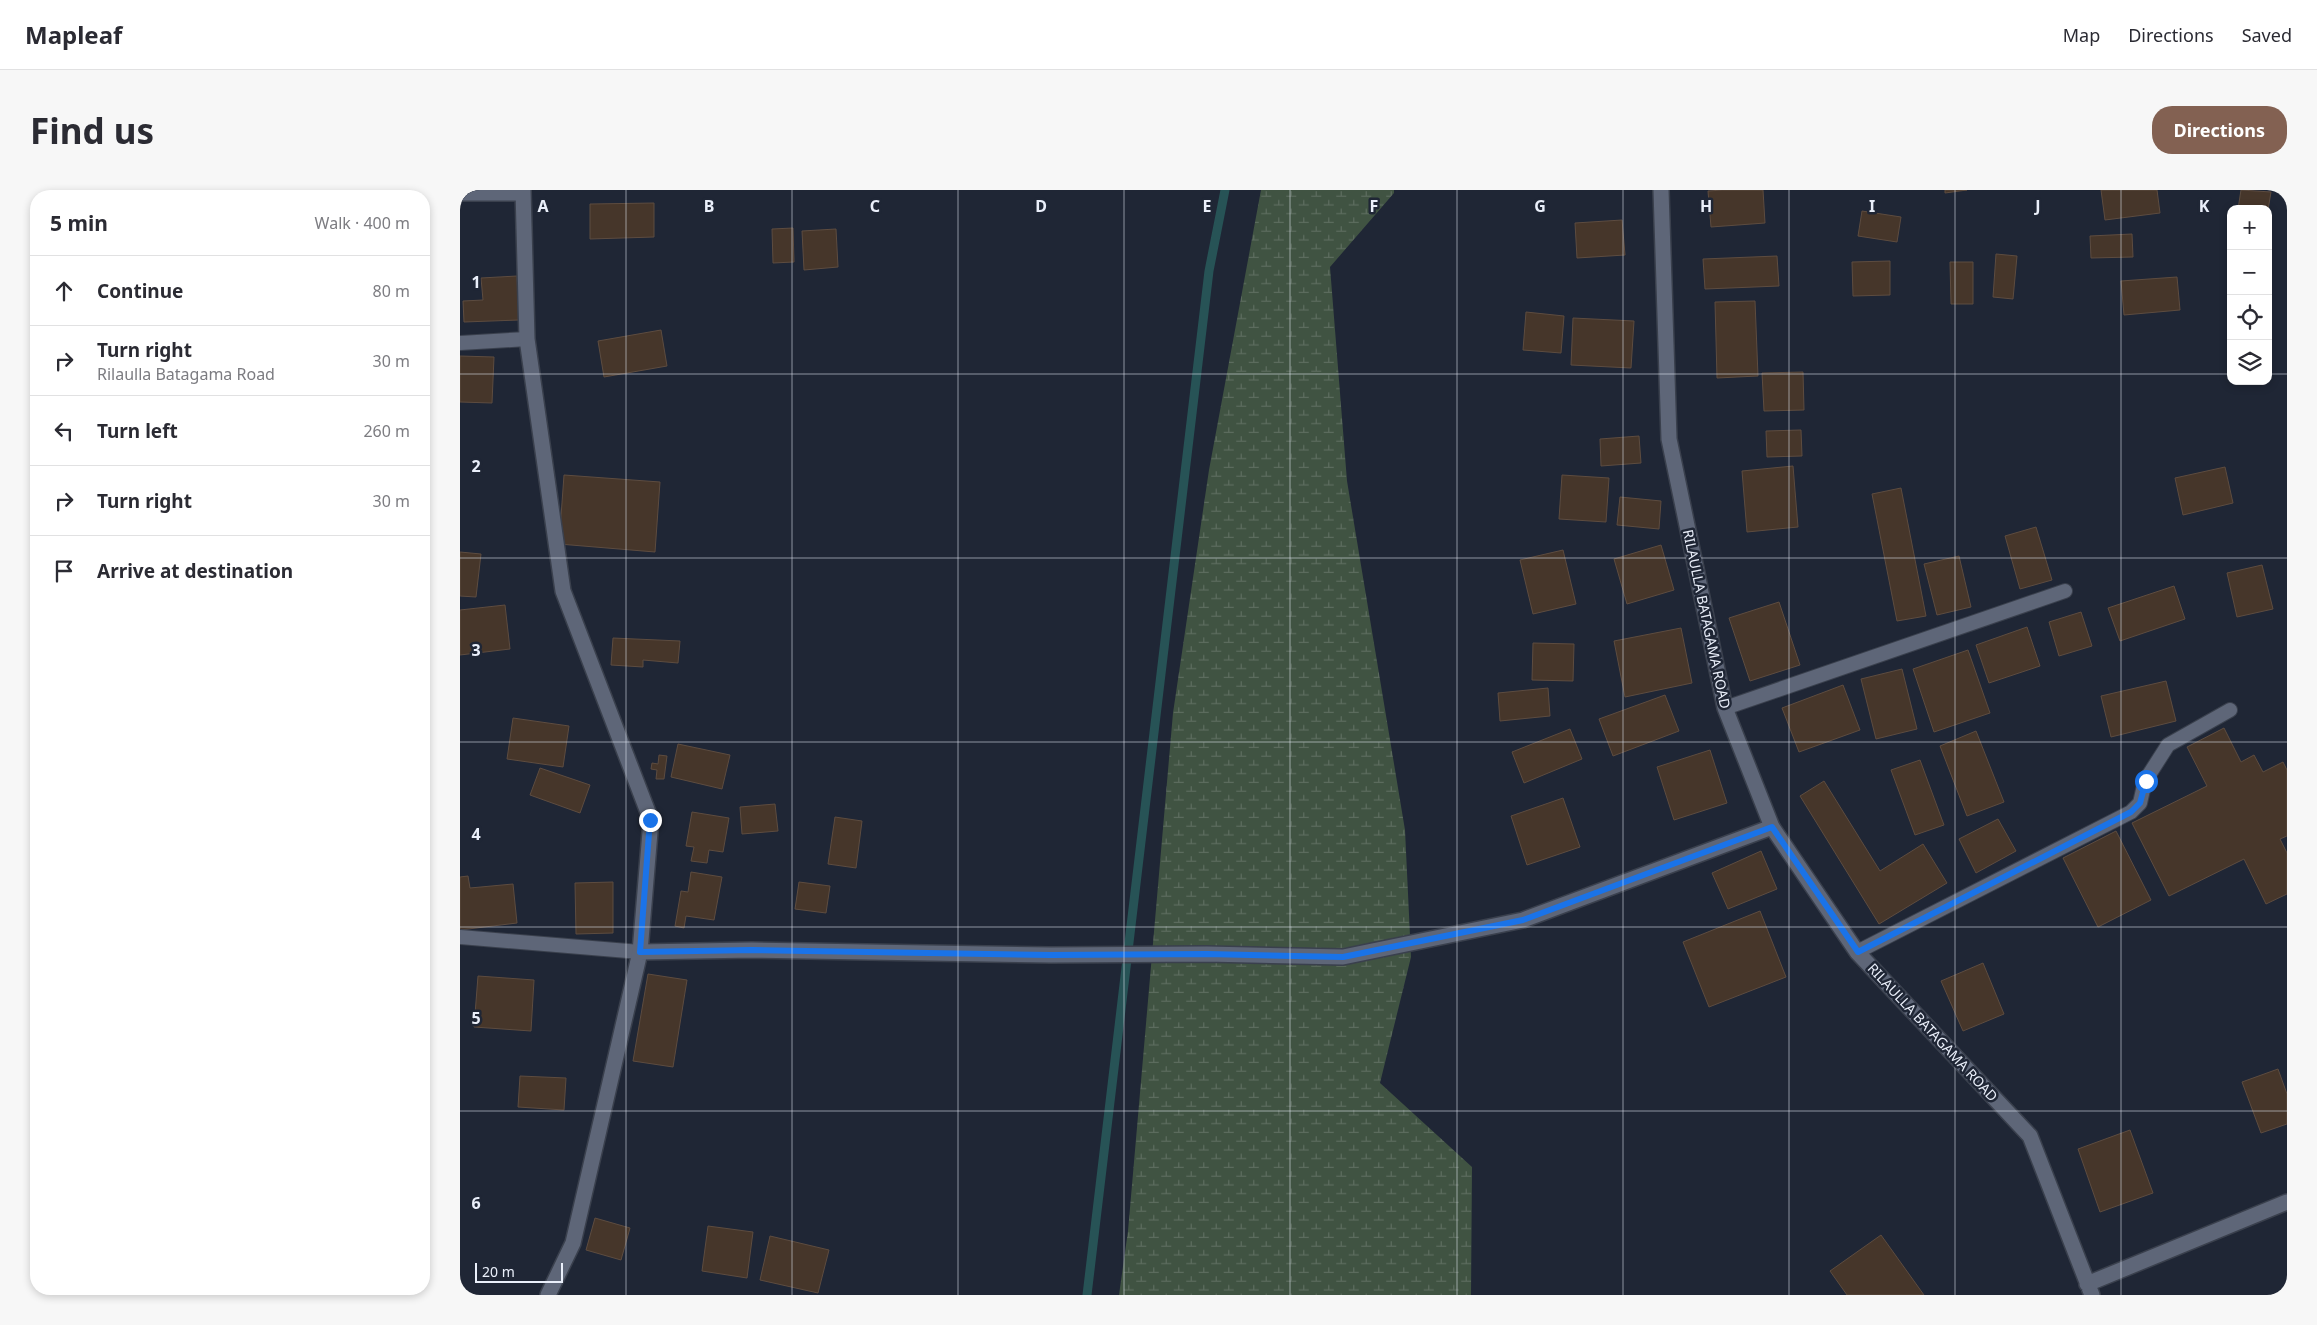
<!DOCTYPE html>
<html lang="en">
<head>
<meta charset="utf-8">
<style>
	:root { --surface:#fff; --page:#f7f7f7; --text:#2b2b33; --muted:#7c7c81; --line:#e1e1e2; --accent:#836152 }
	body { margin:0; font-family:"Noto Sans",sans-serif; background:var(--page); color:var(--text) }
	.controls { position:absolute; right:15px; top:15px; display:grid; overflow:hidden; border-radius:10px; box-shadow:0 2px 8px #0003 }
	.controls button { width:45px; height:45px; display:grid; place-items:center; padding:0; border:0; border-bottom:1px solid var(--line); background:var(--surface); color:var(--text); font:25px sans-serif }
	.scale { position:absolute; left:15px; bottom:12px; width:88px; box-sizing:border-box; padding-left:5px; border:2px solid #eaeffa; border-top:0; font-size:14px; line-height:18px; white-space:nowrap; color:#eaeffa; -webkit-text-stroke:4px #1f2635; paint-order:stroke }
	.stop { position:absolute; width:15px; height:15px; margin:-11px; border:4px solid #1a73e8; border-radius:50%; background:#fff }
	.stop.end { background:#1a73e8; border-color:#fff; box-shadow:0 1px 5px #0008 }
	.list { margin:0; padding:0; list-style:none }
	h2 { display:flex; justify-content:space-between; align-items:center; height:65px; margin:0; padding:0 20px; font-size:21px }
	h2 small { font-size:16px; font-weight:400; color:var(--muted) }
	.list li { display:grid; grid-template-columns:32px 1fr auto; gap:15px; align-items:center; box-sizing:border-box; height:70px; padding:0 20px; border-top:1px solid var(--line) }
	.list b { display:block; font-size:19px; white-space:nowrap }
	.list p { margin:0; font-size:16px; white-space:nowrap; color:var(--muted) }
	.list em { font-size:16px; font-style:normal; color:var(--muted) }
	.icon { flex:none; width:28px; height:28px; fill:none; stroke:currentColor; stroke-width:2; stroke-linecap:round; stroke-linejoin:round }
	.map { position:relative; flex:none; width:1827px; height:1105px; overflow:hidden; border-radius:20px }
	header { display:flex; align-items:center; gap:30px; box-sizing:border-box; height:70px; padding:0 25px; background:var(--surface); border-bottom:1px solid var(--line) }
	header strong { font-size:24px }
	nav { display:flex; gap:28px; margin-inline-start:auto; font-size:18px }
	.intro { display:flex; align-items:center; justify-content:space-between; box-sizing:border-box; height:120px; padding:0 30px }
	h1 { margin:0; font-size:35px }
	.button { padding:12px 22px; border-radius:20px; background:var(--accent); color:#fff; font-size:18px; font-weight:700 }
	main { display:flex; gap:30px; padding:0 30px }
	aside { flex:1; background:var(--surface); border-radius:20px; box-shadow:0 2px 8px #0003 }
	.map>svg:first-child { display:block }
	.wetland { fill:url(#wetland-marsh) }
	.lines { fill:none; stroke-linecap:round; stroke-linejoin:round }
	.stream { stroke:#275356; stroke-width:9 }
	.building { fill:#46362a; stroke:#5d4c40 }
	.service-casing { stroke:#3a404d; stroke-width:16 }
	.minor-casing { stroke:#3a404d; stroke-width:18 }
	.tertiary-casing { stroke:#3a404d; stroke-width:18 }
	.service { stroke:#5e6678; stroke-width:14 }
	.minor { stroke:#5e6678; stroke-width:15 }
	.tertiary { stroke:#5e6678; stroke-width:15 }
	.route { stroke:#1a73e8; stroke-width:6 }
	.grid { fill:none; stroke:#eaeffa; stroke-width:1; stroke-opacity:0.55 }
	.labels { text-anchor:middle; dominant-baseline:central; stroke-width:5; stroke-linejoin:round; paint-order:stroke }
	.street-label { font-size:14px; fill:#eaeffa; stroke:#1f2635 }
	.grid-label { font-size:16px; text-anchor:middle; font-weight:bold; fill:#eaeffa; stroke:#1f2635; stroke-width:5; stroke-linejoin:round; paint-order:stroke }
</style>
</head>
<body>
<header>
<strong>Mapleaf</strong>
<nav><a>Map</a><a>Directions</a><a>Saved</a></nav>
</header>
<div class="intro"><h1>Find us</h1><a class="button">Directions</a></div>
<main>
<aside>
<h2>5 min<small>Walk · 400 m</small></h2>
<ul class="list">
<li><svg class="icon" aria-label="ahead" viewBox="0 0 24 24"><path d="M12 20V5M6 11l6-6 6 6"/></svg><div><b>Continue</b></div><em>80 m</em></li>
<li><svg class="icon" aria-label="right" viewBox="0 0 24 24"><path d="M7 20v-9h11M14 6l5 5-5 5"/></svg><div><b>Turn right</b><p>Rilaulla Batagama Road</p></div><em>30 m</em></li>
<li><svg class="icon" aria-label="left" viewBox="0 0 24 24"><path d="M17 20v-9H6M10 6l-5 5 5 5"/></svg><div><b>Turn left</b></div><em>260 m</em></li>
<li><svg class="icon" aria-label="right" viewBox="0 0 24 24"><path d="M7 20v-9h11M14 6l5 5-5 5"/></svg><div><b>Turn right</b></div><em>30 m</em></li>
<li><svg class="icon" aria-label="arrive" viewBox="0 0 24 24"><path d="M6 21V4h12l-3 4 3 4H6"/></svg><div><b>Arrive at destination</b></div></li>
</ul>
</aside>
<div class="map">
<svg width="1827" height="1105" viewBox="0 0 1827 1105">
	<defs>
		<pattern id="wetland-marsh" width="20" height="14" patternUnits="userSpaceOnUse" patternTransform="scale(1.25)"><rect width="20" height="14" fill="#405342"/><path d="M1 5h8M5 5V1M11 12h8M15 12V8" fill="none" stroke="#5c6c5e"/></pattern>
	</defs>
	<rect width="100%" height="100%" fill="#1f2635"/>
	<path class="wetland" d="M801,0H934V3L870,77L887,291L945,640L951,767L920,893L1012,977L1011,1105H659L668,1041L713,523L749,280Z"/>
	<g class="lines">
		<path class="stream" d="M627,1105L749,81L765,0"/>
	</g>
	<path class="building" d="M1263,0H1303L1305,33L1251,37L1248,1Z
		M1485,0H1507L1485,3Z
		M1641,0H1697L1700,23L1645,30Z
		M1781,0L1811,2L1808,20L1778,19Z
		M194,13V47L130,49V14Z
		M1402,21L1441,27L1437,52L1398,46Z
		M1162,30L1165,65L1117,68L1115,33Z
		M333,38L334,72L313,73L312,39Z
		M376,39L378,77L344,80L342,41Z
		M1672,44L1673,67L1631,68L1630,46Z
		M1536,64L1557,66L1553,109L1533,107Z
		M1317,66L1319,96L1245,99L1243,69Z
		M1430,71V105L1393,106L1392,72Z
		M1490,72H1513V114H1491Z
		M57,86L59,130L4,132L3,111L23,110L21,88Z
		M1717,87L1720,120L1664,125L1661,91Z
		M1295,111L1298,186L1257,188L1255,112Z
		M1066,122L1104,126L1101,163L1063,160Z
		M1113,128L1174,131L1171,178L1111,175Z
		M201,140L207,176L144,187L138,151Z
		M0,166L34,167L32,213L0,212Z
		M1343,182L1344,220L1304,221L1302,183Z
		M1341,240L1342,266L1307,267L1306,241Z
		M1179,246L1181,273L1141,276L1140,249Z
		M1333,276L1338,337L1287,342L1282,281Z
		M1765,277L1773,313L1723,325L1715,288Z
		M104,285L200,292L195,362L99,354Z
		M1102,285L1149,288L1146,332L1099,329Z
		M1441,298L1466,426L1437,431L1412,304Z
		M1160,307L1201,311L1199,339L1157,335Z
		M1576,337L1592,390L1560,399L1545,346Z
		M1201,355L1214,400L1167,414L1154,369Z
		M1103,360L1116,414L1073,424L1060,370Z
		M0,362L21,364L16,407L0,406Z
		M1499,366L1511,417L1477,425L1464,374Z
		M1802,375L1813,419L1777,427L1767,383Z
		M1714,396L1725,429L1660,451L1648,418Z
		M1319,412L1340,475L1290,491L1269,428Z
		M45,415L50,459L0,465V420Z
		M1621,422L1632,456L1599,466L1589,432Z
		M1567,437L1580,476L1529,493L1516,455Z
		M1221,438L1232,493L1165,507L1154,451Z
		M153,448L220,451L218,473L183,470V477L151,475Z
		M1073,453L1114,454L1113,491L1072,490Z
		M1508,460L1530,523L1474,542L1453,479Z
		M1442,479L1457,539L1416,549L1401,489Z
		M1706,491L1716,531L1651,547L1641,506Z
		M1383,495L1400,540L1339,562L1322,518Z
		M1088,498L1090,526L1040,531L1038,503Z
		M1205,505L1219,541L1153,566L1139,529Z
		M53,528L109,536L103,577L47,569Z
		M1764,538L1781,572L1794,565L1803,582L1823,572L1827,580V646L1820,649L1827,663V704L1806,714L1784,669L1709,706L1672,633L1747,596L1727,557Z
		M1110,539L1122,569L1064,593L1052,562Z
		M1516,541L1544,612L1507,626L1480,556Z
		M218,554L270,565L262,599L211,587Z
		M1250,560L1267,613L1214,630L1197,577Z
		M199,565L207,566L204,589H196L197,580L191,579L192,573L198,574Z
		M1460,570L1484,635L1455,645L1431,580Z
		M80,578L130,595L120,623L70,605Z
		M1364,591L1420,681L1463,654L1487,693L1419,734L1340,606Z
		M1103,608L1120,657L1067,675L1051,626Z
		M315,614L318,641L282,644L280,617Z
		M232,622L269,628L263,662L249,660L247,673L231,671L234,657L226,656Z
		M375,627L402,631L396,678L368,674Z
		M1538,629L1556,661L1516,683L1499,649Z
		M1656,641L1691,710L1638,737L1603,668Z
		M1301,661L1317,699L1268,719L1252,683Z
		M231,682L262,687L254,730L226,726L224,738L215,736L221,701L228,702Z
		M8,686L10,698L53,694L57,733L0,740V687Z
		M153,692V743L116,744L115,693Z
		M339,692L370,696L366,723L335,719Z
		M1300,721L1326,787L1249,817L1223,752Z
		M1523,773L1544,824L1503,841L1481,791Z
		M188,784L227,790L213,877L173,871Z
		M18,786L74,790L71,841L14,837Z
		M1818,879L1827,904V934L1801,943L1782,892Z
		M60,886L106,888L104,920L58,917Z
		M1670,940L1693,1003L1640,1022L1618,959Z
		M135,1028L170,1038L161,1070L126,1060Z
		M248,1036L293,1042L287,1088L242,1081Z
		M1421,1045L1464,1105H1387L1370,1081Z
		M310,1046L369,1060L358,1103L300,1090Z"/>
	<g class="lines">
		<g class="service-casing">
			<path id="service" d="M0,153L67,149
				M1265,518L1605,401
				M0,747L180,762
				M1397,762L1671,622L1680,613L1685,591L1708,555L1770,520"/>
		</g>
		<g class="minor-casing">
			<path id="minor" d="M63,0L67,149L103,401L191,630L180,762L113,1053L88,1105
				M0,3H63
				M180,762L292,760L591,765L747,764L883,767L1063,730L1312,637"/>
		</g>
		<g class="tertiary-casing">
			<path id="tertiary" d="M1201,0L1209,249L1265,518L1312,637L1397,762L1570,946L1632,1105
				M1627,1094L1827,1012"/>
		</g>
		<use href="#service" class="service"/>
		<use href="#minor" class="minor"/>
		<use href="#tertiary" class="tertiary"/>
	</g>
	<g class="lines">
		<path class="route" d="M190,630L180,762L292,760L591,765L747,764L883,767L1063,730L1312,637L1398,762L1671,622L1680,613L1686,591"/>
	</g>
	<path class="grid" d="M166,0V1105M332,0V1105M498,0V1105M664,0V1105M830,0V1105M997,0V1105M1163,0V1105M1329,0V1105M1495,0V1105M1661,0V1105M0,184H1771M1808,184H1827M0,368H1827M0,552H1827M0,737H1827M0,921H1827"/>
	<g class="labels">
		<g class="street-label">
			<text transform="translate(1247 429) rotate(78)">RILAULLA BATAGAMA ROAD</text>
			<text transform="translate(1473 842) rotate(47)">RILAULLA BATAGAMA ROAD</text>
		</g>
	</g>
	<g class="grid-label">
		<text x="83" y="22">A</text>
		<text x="249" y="22">B</text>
		<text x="415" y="22">C</text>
		<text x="581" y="22">D</text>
		<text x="747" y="22">E</text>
		<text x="914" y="22">F</text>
		<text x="1080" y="22">G</text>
		<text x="1246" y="22">H</text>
		<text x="1412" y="22">I</text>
		<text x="1578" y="22">J</text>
		<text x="1744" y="22">K</text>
		<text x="16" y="98">1</text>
		<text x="16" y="282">2</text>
		<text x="16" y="466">3</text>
		<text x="16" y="650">4</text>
		<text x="16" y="834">5</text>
		<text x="16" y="1019">6</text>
	</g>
</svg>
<div class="controls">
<button>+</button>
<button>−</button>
<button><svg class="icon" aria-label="locate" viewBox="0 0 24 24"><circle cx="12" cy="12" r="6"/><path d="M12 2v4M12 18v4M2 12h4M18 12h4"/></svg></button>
<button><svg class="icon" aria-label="layers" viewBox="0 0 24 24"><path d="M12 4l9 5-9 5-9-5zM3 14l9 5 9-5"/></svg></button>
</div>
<div class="scale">20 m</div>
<div class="stop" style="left:1686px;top:591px"></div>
<div class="stop end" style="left:190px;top:630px"></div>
</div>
</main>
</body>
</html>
